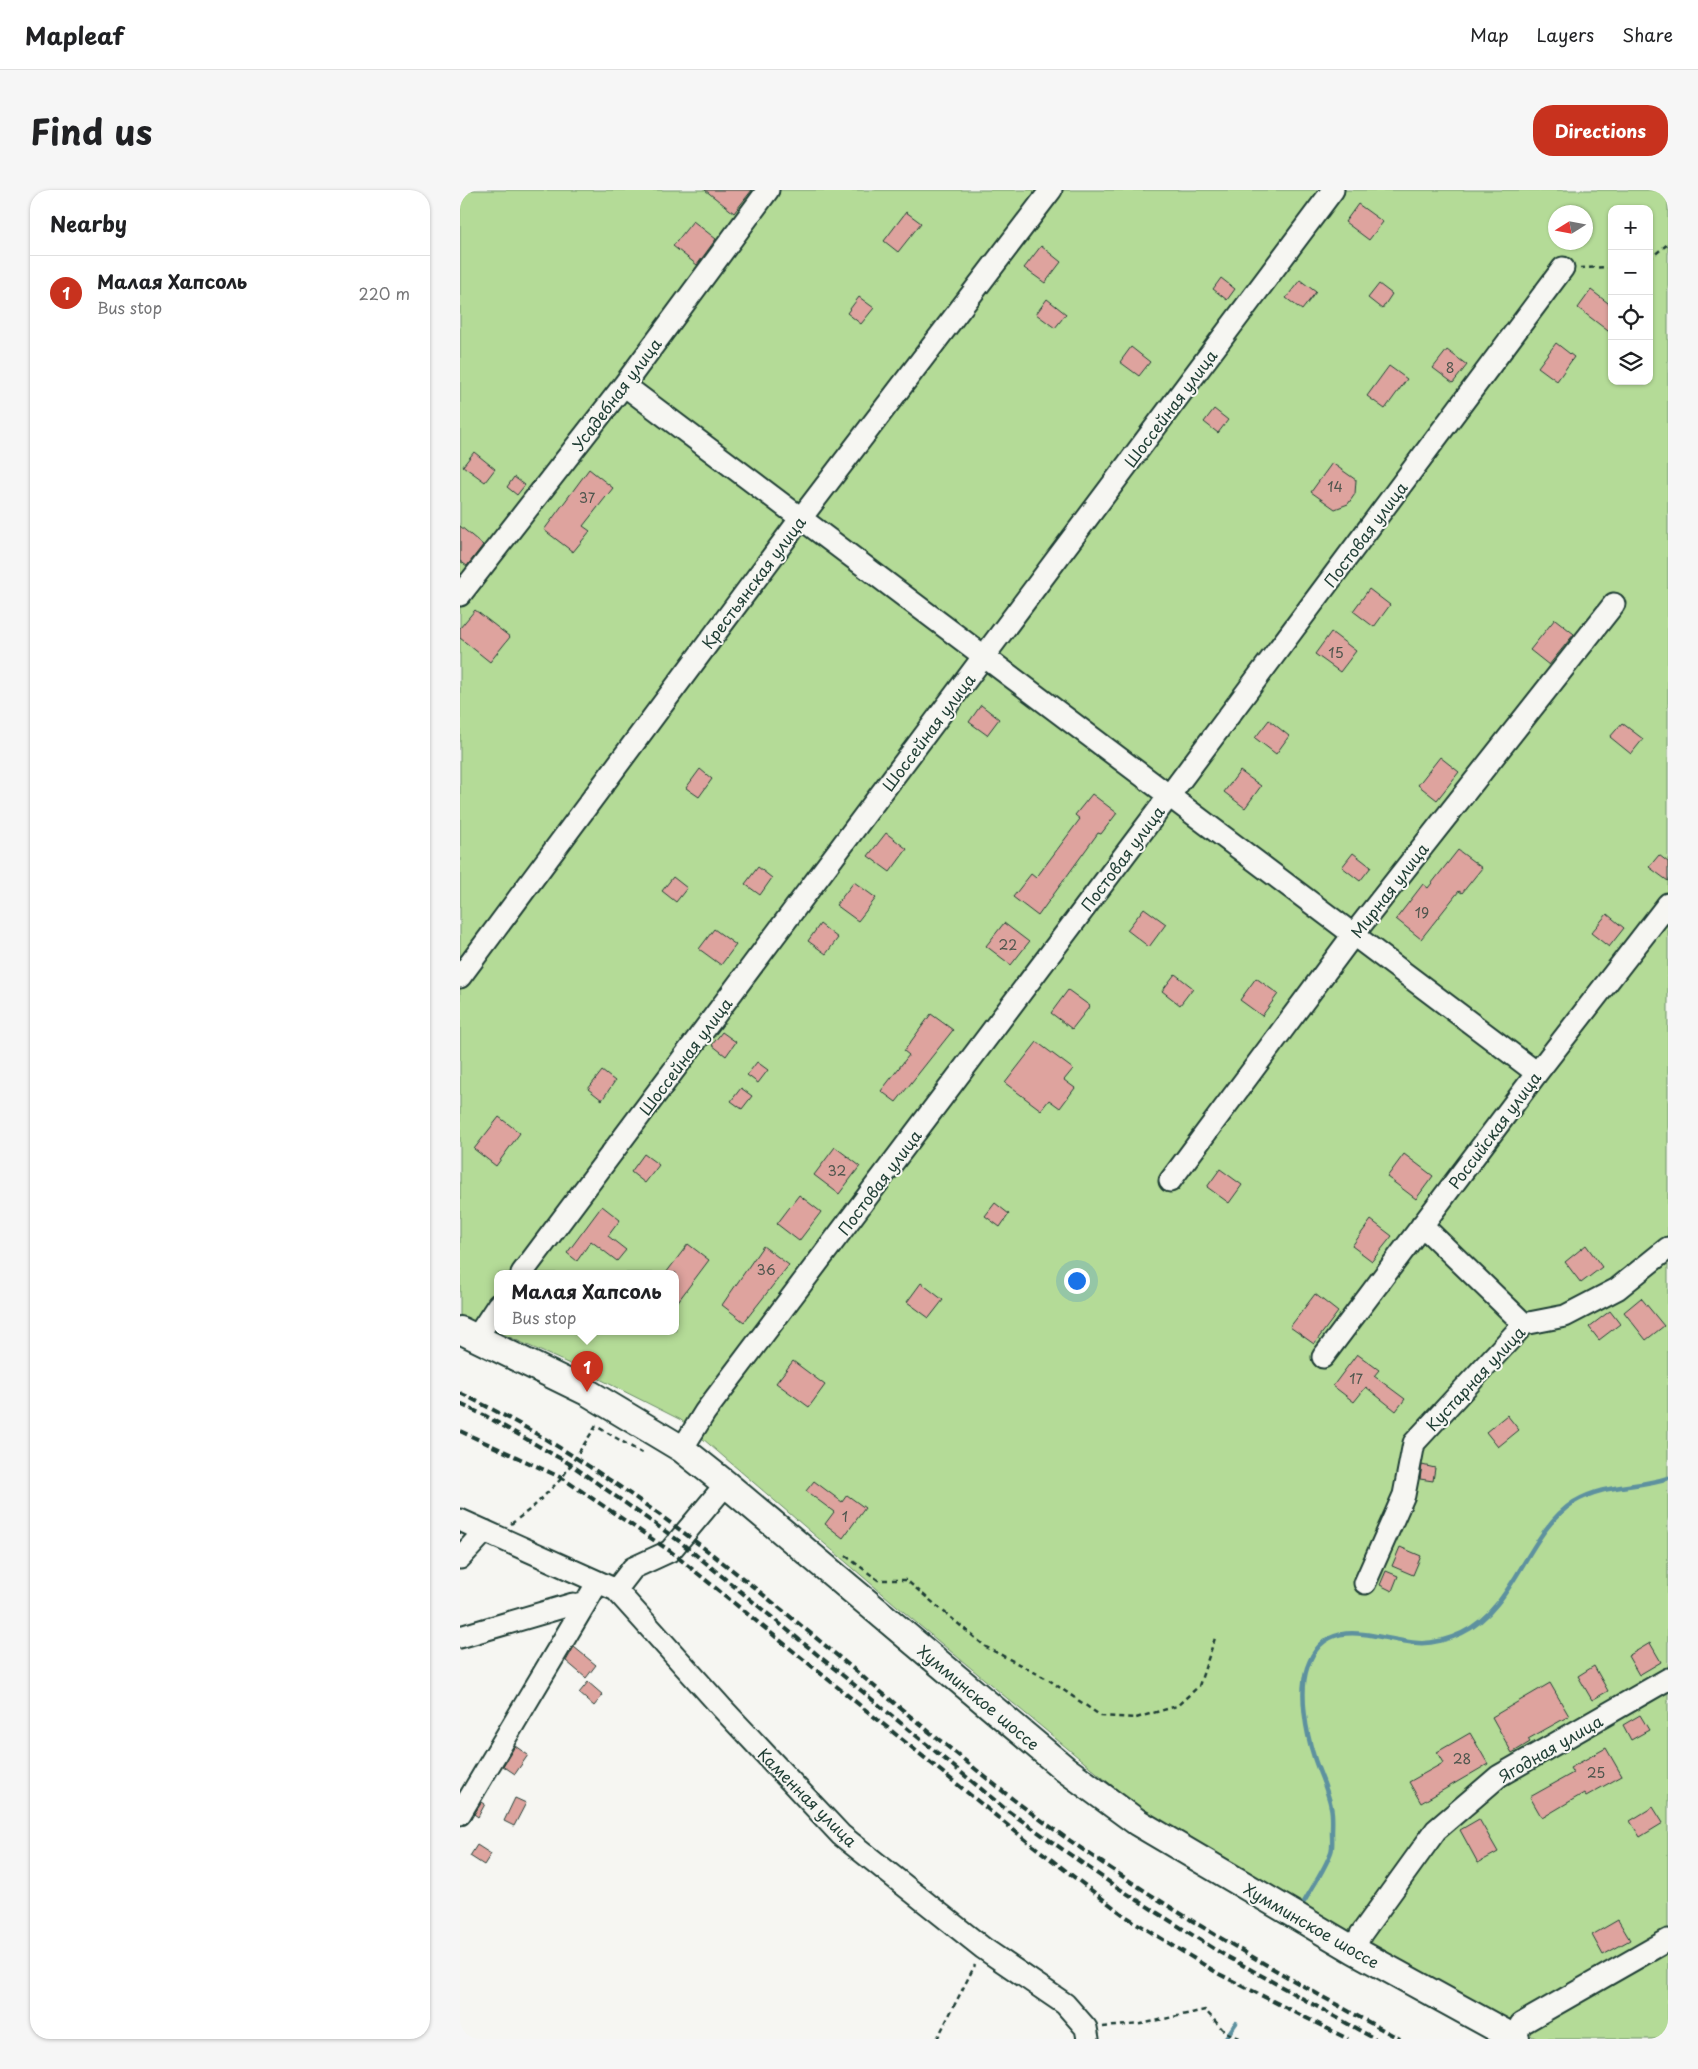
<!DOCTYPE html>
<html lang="en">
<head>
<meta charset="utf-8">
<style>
	:root { --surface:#fff; --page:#f6f6f6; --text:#202124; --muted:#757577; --line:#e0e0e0; --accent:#c8321e }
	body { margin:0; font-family:"Playpen Sans",sans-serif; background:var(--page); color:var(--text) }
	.controls { position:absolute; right:15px; top:15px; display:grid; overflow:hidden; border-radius:10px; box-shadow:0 1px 4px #0004 }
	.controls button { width:45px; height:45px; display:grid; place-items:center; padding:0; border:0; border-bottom:1px solid var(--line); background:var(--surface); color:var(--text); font:25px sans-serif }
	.compass { position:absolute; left:1088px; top:15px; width:45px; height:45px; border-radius:50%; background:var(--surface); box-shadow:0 1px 4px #0004; rotate:259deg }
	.you { position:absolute; left:616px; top:1090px; width:18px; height:18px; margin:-12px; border:4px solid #fff; border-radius:50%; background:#1a73e8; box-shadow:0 0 0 8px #1a73e833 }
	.badge { display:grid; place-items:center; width:32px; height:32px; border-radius:50%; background:var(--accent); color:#fff; font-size:16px; font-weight:700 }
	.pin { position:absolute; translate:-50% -41px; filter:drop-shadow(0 1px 2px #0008) }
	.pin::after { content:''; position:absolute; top:26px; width:18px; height:15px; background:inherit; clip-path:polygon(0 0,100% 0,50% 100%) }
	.popup { position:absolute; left:34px; top:1080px; width:185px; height:65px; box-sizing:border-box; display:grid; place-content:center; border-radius:10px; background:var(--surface); filter:drop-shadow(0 1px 4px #0005); font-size:16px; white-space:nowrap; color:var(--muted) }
	.popup b { font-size:19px; color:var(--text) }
	.popup::after { content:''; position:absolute; left:50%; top:100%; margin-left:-10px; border:10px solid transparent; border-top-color:var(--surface) }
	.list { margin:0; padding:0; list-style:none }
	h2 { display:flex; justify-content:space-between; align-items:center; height:65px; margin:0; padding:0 20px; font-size:21px }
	h2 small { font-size:16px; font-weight:400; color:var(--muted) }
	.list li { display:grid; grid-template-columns:32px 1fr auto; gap:15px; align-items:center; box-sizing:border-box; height:75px; padding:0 20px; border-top:1px solid var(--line) }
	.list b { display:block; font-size:19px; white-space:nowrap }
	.list p { margin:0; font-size:16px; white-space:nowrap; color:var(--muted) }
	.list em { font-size:16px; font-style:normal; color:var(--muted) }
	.icon { flex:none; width:28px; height:28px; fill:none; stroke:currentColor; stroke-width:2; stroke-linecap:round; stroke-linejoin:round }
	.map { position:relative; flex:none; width:1208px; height:1849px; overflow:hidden; border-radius:20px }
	header { display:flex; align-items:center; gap:30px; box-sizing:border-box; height:70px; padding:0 25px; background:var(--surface); border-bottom:1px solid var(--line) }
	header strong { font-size:24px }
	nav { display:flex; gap:28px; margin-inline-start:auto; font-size:18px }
	.intro { display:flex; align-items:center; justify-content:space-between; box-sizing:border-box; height:120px; padding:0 30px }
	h1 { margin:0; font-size:35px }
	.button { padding:12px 22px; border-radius:20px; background:var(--accent); color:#fff; font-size:18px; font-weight:700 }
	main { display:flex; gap:30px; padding:0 30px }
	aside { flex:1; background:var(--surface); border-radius:20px; box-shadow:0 1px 4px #0004 }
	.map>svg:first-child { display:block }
	.green { fill:#b4db97; stroke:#6a8c66; fill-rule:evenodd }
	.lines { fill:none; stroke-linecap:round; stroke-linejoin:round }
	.stream { stroke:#5d919f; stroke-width:4.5 }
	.building { fill:#dea39e; stroke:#1f3d34 }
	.minor-casing { stroke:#1f3d34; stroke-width:25 }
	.major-casing { stroke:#1f3d34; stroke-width:30 }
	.path { stroke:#1f3d34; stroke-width:2.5; stroke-dasharray:5 4; stroke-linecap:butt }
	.minor { stroke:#f6f6f2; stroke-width:21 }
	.major { stroke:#f6f6f2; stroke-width:26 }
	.rail { stroke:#1f3d34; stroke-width:4; stroke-dasharray:8 4; stroke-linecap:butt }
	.labels { text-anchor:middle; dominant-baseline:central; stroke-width:4; stroke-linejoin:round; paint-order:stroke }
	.number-label { font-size:14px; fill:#4f564e }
	.street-label { font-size:16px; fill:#1f3d34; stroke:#f6f6f2 }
</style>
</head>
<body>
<header>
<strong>Mapleaf</strong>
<nav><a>Map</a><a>Layers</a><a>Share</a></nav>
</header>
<div class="intro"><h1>Find us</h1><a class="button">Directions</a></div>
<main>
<aside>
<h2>Nearby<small></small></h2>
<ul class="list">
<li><span class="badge">1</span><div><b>Малая Хапсоль</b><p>Bus stop</p></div><em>220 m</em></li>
</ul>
</aside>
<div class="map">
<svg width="1208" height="1849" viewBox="0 0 1208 1849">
	<rect width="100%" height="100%" fill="#f6f6f2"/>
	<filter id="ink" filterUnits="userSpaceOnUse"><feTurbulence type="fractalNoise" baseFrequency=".02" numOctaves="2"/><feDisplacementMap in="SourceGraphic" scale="10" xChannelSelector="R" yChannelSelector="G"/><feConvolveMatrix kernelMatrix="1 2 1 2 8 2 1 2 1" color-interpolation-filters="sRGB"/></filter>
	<g filter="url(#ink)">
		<path class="green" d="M0,0H1208V1849H1077L774,1677L672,1612L459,1435L221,1230L112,1175L0,1125ZM1152,19H1189V191H1152ZM1096,22H1126V52H1096ZM38,1083H216V1141H38Z"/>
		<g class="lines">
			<path class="stream" d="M844,1712C853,1696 865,1679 871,1662C873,1657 872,1649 872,1643C872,1635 873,1625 871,1617C868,1600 859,1583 854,1567C846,1543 839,1502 847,1478C866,1421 918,1451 958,1453C972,1454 990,1449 1002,1443C1055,1418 1067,1342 1114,1312C1146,1293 1174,1299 1208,1288
				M765,1849L776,1833"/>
		</g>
		<path class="building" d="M245,0H292L274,23Z
			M898,14L923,32L909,50L885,32Z
			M446,22L461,33L438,62L424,51Z
			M233,31L256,49L237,75L213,56Z
			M581,56L601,72L585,93L564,78Z
			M761,88L775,99L767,110L753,99Z
			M840,90L856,102L842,120L826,108Z
			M919,94L932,104L922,119L908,108Z
			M1131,100L1152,116V144L1118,118Z
			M399,107L414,118L401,134L387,123Z
			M587,109L606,124L595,138L576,124Z
			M1096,153L1114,167L1097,191L1078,177Z
			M671,157L690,172L679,186L660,172Z
			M987,160L1007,175L993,193L973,178Z
			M929,176L947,189L925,219L907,206Z
			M754,219L768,230L758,243L744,232Z
			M14,262L35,279L25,292L3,276Z
			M872,273L896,290L895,304L888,314L875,319L851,302Z
			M129,279L153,298L123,336L130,341L113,362L84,340Z
			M54,287L65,295L57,305L47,297Z
			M0,336L23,355L7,376L0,371Z
			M909,399L930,415L914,437L893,421Z
			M15,420L50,447L30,472L0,448V438Z
			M1095,429L1114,444L1089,475L1070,460Z
			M871,442L896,461L880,482L855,464Z
			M521,515L539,529L527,545L509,532Z
			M809,530L829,546L816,564L795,548Z
			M1162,533L1183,549L1171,564L1150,547Z
			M980,567L999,582L977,610L958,595Z
			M240,579L252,589L239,607L226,598Z
			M780,581L801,596L785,618L764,602Z
			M632,604L657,623L641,644L638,643L578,726L553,707L571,684L576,688L620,629L615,625Z
			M426,643L447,659L430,682L408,666Z
			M998,660L1022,678L1002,703L999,701L961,749L936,729L963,694L968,698Z
			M893,663L911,677L900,691L882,677Z
			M1199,665L1208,672V691L1189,677Z
			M298,677L312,688L300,705L285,694Z
			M213,687L227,698L216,712L202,701Z
			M394,692L416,708L398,731L376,715Z
			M684,718L706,734L689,757L667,740Z
			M1147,724L1164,738L1149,757L1131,743Z
			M544,733L569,752L551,775L526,756Z
			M360,734L378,748L366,764L348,751Z
			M254,739L276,755L261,775L239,759Z
			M715,784L733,798L720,815L702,801Z
			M796,788L818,804L802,826L780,810Z
			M608,800L630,816L612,839L591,823Z
			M471,824L493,840L436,912L421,901L449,865L444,861Z
			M262,842L276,852L266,866L252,855Z
			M577,852L613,879L604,890L615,898L600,918L589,910L581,920L545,893Z
			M297,872L308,880L298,893L287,885Z
			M142,881L155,891L142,910L128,899Z
			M281,898L292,906L282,919L271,911Z
			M39,927L60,943L36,976L14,959Z
			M375,957L400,976L379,1004L354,985Z
			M184,964L199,975L185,993L171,982Z
			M944,964L973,986L956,1009L927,987Z
			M760,979L782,995L769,1013L747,997Z
			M339,1005L361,1022L339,1051L317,1034Z
			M535,1013L549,1024L540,1037L525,1026Z
			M142,1016L160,1030L148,1046L166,1060L157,1071L131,1051L117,1071L107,1063Z
			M911,1030L932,1046L912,1071L892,1056Z
			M228,1054L249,1070L216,1114V1083H206Z
			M1126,1055L1142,1077L1121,1093L1105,1072Z
			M303,1056L329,1075L284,1132L262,1115Z
			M461,1093L483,1110L469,1128L447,1112Z
			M855,1104L878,1122L854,1154L830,1137Z
			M1181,1108L1204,1136L1186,1150L1164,1122Z
			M1150,1121L1160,1134L1139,1150L1129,1137Z
			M897,1164L919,1180L914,1186L945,1209L936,1221L906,1197L894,1212L873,1196Z
			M333,1171L365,1195L349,1217L316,1193Z
			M1047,1225L1059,1240L1038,1257L1026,1242Z
			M962,1275L975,1278L973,1291L960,1289Z
			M354,1291L382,1312L387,1305L405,1318L383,1348L365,1334L374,1322L346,1301Z
			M940,1357L961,1366L953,1385L932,1376Z
			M926,1381L938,1386L932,1401L920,1395Z
			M1190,1453L1201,1472L1179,1485L1168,1466Z
			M114,1457L136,1475L126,1488L106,1471Z
			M1134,1476L1148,1501L1132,1510L1118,1486Z
			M128,1492L143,1505L134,1516L119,1503Z
			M1090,1493L1109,1526L1068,1549L1070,1552L1052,1563L1032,1527Z
			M1180,1525L1189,1540L1171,1550L1163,1535Z
			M1010,1543L1028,1574L961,1613L949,1592L983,1573L977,1562Z
			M55,1556L68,1565L55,1584L43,1576Z
			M1146,1558L1162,1586L1126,1606L1124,1603L1082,1628L1070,1607L1113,1583L1110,1578Z
			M55,1608L66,1613L54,1636L44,1631Z
			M22,1612L25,1614L18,1627L14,1624Z
			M1193,1617L1203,1633L1180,1647L1170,1631Z
			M1019,1629L1038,1662L1018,1673L1000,1640Z
			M17,1655L31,1664L24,1675L10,1666Z
			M1158,1730L1170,1750L1143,1765L1132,1745Z"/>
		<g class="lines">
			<g class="minor-casing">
				<path id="minor" d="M164,195L1077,883
					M0,405L164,195L308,0
					M0,787L341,328L591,0
					M710,991L893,745L1154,414
					M962,1035L1064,1134
					M62,1083L873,0
					M17,1147L38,1115
					M863,1167L1077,883L1208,714
					M222,1259L245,1222L709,606L1103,78
					M0,1330L156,1400L173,1378L210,1361L266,1294
					M0,1368L25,1341
					M905,1393L944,1305L954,1253L1064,1134L1105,1126L1157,1099L1208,1058
					M156,1400L262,1518L381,1645L523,1758L605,1814L626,1838L628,1849
					M0,1447L113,1414L122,1419
					M0,1624L138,1392
					M894,1760L901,1744L976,1640L1039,1586L1208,1489
					M1055,1848L1061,1834L1208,1750"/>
			</g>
			<g class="major-casing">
				<path id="major" d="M0,1140L127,1202L222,1259L266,1294L605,1579L677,1632L894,1760L1056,1849"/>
			</g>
			<path class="path" d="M1189,69L1208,54
				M1120,78L1152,77
				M51,1334L73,1317L102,1288L136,1236L185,1265
				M386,1366L418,1390H446L526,1457L589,1490L641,1526L676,1528L717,1516L739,1496L756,1445
				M643,1837L681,1834L745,1820L765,1842L782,1849
				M477,1849L515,1775"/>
			<use href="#minor" class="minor"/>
			<use href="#major" class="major"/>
			<path class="rail" d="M0,1203C178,1289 326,1425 478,1549C504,1569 528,1590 554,1610C675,1701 807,1778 940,1849
				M0,1214L24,1225L110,1274L219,1351L548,1621L652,1694L761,1763L915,1849
				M0,1241L102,1288L210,1361L567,1651L665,1726L759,1784L888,1849"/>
		</g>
	</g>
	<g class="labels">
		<g class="number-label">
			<text x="990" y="177">8</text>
			<text x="875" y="296">14</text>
			<text x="127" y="307">37</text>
			<text x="876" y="462">15</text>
			<text x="962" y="722">19</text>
			<text x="548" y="754">22</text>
			<text x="377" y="980">32</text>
			<text x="306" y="1079">36</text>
			<text x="896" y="1188">17</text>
			<text x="385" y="1326">1</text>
			<text x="1002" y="1568">28</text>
			<text x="1136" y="1582">25</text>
		</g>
		<g class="street-label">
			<text transform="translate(156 204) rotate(-53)">Усадебная улица</text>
			<text transform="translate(710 218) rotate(-53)">Шоссейная улица</text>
			<text transform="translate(905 344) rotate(-53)">Постовая улица</text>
			<text transform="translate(293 392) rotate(-53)">Крестьянская улица</text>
			<text transform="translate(468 542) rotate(-53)">Шоссейная улица</text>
			<text transform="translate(662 668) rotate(-53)">Постовая улица</text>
			<text transform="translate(929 700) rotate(-52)">Мирная улица</text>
			<text transform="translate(225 866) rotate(-53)">Шоссейная улица</text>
			<text transform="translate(1034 940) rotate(-53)">Российская улица</text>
			<text transform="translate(419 992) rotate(-53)">Постовая улица</text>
			<text transform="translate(1015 1188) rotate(-47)">Кустарная улица</text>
			<text transform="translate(519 1507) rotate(40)">Хумминское шоссе</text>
			<text transform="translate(1090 1558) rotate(-30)">Ягодная улица</text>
			<text transform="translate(348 1607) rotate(45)">Каменная улица</text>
			<text transform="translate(852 1735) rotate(30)">Хумминское шоссе</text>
		</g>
	</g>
</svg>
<div class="controls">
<button>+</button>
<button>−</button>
<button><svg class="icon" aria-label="locate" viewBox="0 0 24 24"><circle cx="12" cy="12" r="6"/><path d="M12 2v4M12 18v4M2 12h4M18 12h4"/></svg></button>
<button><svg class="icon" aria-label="layers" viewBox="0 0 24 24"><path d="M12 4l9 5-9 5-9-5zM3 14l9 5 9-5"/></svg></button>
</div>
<svg class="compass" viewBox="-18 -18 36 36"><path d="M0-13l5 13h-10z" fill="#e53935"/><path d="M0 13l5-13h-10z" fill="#757577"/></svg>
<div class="you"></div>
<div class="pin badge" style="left:127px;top:1202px">1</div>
<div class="popup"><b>Малая Хапсоль</b>Bus stop</div>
</div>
</main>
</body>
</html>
